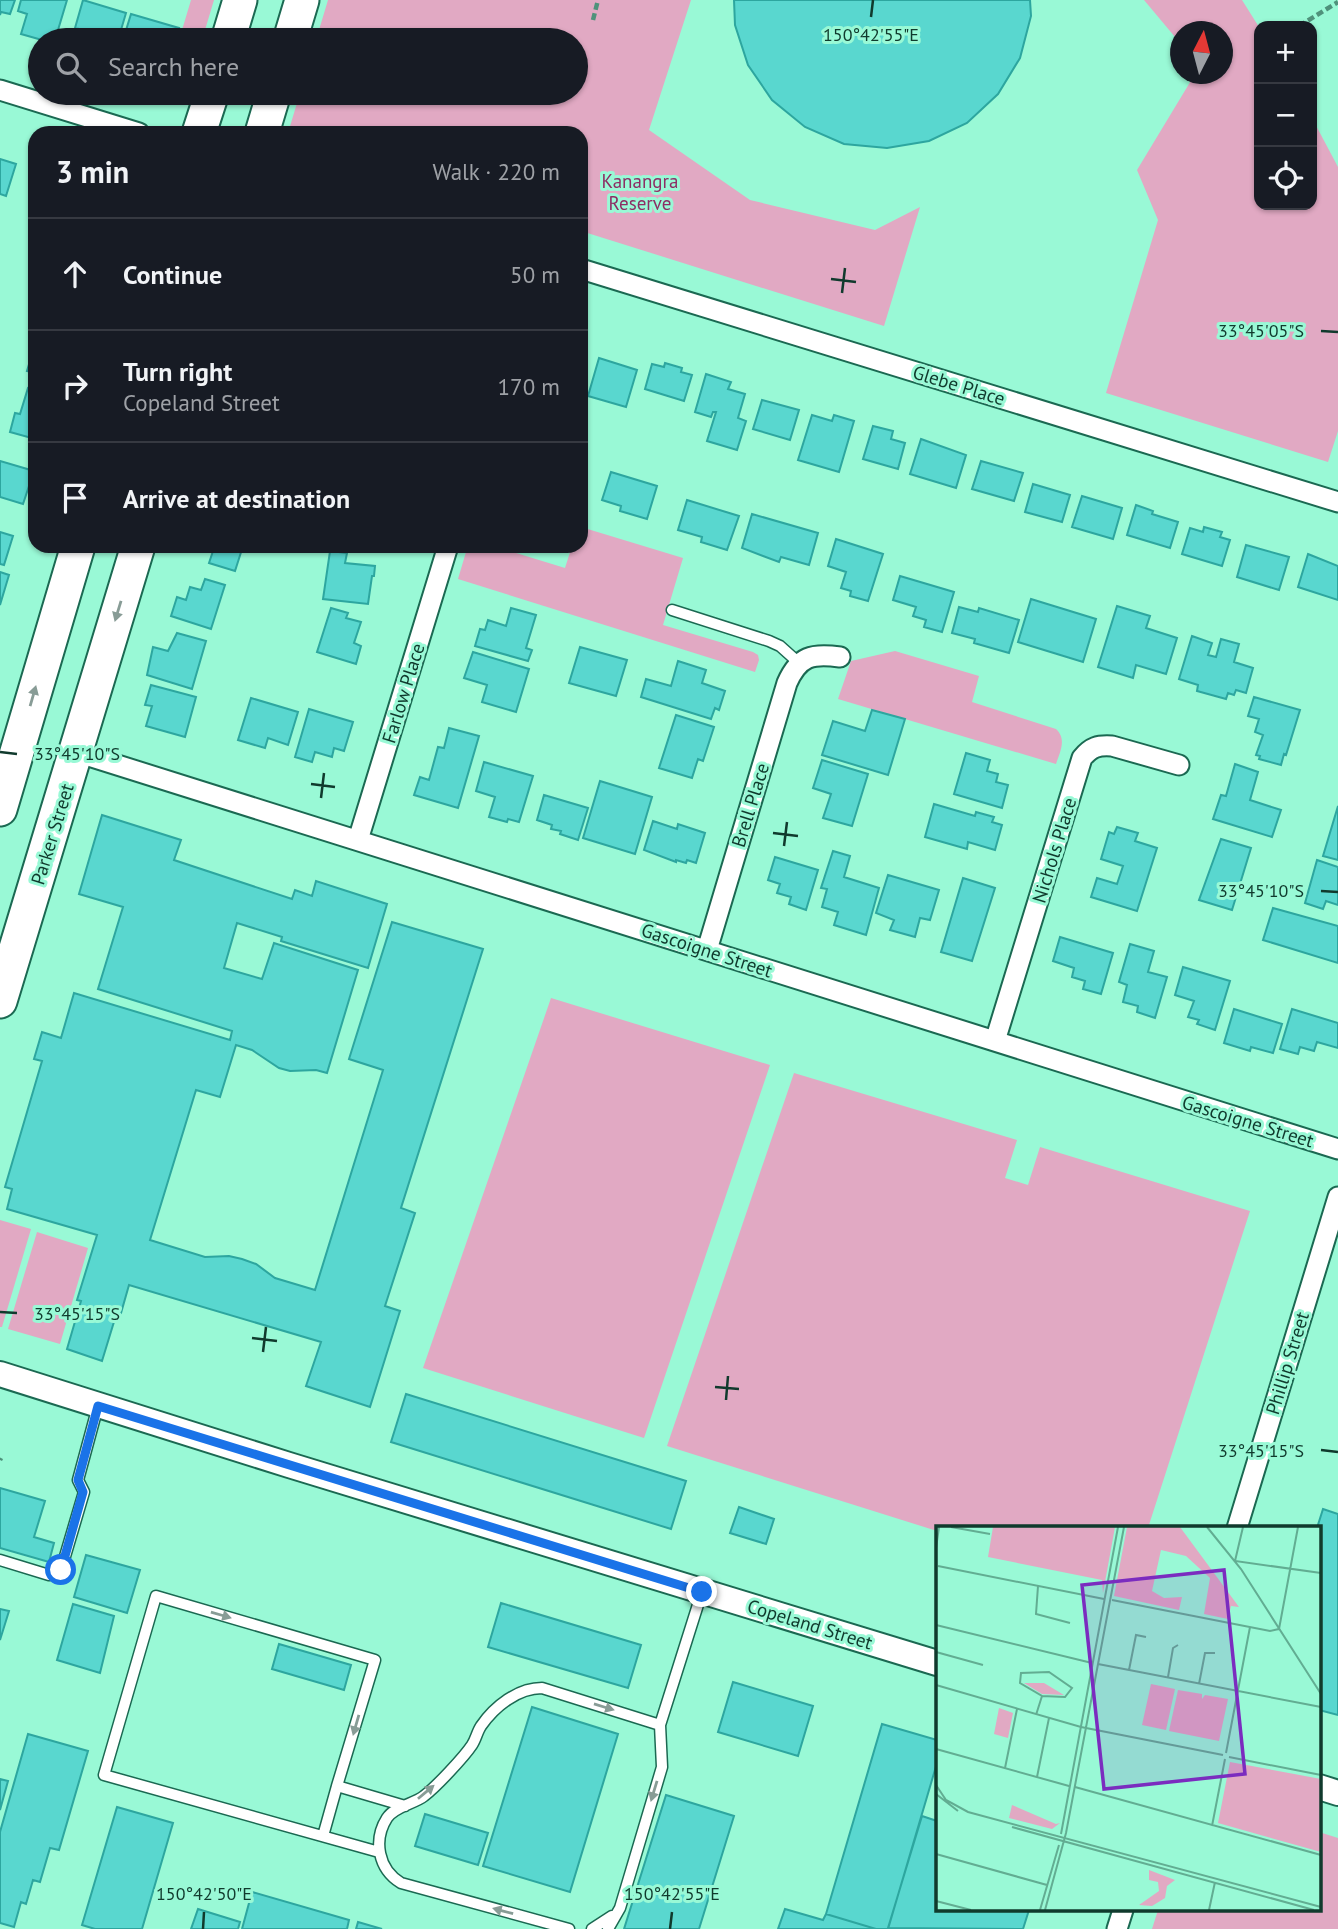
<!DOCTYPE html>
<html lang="en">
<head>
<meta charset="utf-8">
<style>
	:root { --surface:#171b24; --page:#20242c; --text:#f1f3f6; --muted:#9ea1a6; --line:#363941 }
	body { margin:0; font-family:"PT Sans",sans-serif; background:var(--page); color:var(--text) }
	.controls { position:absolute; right:21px; top:21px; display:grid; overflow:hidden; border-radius:14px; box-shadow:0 2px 5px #0004 }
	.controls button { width:63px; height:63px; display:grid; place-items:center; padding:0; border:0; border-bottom:2px solid var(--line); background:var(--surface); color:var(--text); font:35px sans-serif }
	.compass { position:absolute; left:1170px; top:21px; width:63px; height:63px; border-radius:50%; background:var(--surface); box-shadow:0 2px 5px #0004; rotate:6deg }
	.stop { position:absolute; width:21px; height:21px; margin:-16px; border:5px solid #1a73e8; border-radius:50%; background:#fff }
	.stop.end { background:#1a73e8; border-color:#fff; box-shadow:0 2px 7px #0008 }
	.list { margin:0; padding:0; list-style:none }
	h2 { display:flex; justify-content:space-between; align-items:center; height:91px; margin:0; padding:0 28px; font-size:30px }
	h2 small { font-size:23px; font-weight:400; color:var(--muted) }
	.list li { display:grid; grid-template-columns:46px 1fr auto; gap:21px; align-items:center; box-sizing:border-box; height:112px; padding:0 28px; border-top:2px solid var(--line) }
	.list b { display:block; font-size:26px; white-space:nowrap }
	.list p { margin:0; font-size:23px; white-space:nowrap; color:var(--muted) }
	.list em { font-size:23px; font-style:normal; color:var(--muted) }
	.icon { flex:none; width:38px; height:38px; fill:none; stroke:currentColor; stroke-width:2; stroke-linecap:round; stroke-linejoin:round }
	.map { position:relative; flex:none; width:1338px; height:1929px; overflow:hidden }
	.search { position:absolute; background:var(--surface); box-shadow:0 2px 5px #0004; left:28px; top:28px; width:560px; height:77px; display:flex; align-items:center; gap:18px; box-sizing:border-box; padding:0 24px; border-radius:38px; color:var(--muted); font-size:26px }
	.panel { position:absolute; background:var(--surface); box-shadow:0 2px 5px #0004; left:28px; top:126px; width:560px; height:427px; border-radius:21px }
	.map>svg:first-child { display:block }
	.green { fill:#e1a9c3 }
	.building { fill:#59d7cf; stroke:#2da69f; stroke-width:2 }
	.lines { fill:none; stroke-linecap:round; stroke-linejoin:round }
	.service-casing { stroke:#1b6952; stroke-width:13 }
	.minor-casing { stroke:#1b6952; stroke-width:23 }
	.tertiary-casing { stroke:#1b6952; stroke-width:28 }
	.trunk-casing { stroke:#1b6952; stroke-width:37 }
	.path { stroke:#4f927b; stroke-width:4.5; stroke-dasharray:7 3.5; stroke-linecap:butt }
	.service { stroke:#fff; stroke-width:10 }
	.minor { stroke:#fff; stroke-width:19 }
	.tertiary { stroke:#fff; stroke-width:24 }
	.trunk { stroke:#fff; stroke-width:33 }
	.oneway { fill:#889c96 }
	.route { stroke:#1a73e8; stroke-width:9 }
	.ticks { fill:none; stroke:#103a2d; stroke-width:2.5 }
	.labels { text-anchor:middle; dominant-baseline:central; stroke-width:6; stroke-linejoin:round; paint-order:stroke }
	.park-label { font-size:19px; fill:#8d2d64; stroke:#99f9d6 }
	.street-label { font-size:19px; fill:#103a2d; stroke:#99f9d6 }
	.inset-road { fill:none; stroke:#62ad92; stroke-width:2 }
	.view { fill:#7b2cbf; fill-opacity:0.15; stroke:#7b2cbf; stroke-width:3.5 }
	.inset-edge { fill:none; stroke:#103a2d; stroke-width:3.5 }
	.ticks-label { font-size:18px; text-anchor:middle; fill:#103a2d; stroke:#99f9d6; stroke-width:6; stroke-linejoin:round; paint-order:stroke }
</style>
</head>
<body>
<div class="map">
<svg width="1338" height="1929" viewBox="0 0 1338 1929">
	<rect width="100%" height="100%" fill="#99f9d6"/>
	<path class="green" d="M191,0H214L202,40H179Z
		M328,0H691L649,130L750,200L875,230L920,207L884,326L581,231V133H288L300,93H576V40H316Z
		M1144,0H1242L1259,27V205H1312V118L1338,167V431L1328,462L1106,393L1158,220L1137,170L1195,74H1222V32H1180V43Z
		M581,527L683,558L663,625L753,652L758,655L759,660L755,672L458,579L466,552L471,546H493L565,568L572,546H581Z
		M895,651L979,676L972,702L1056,729C1067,739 1060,752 1056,764L838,699L851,661Z
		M551,998L770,1065L644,1438L423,1368Z
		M794,1073L1017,1140L1005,1178L1028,1185L1040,1147L1250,1211L1148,1528H937V1531L667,1446Z
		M0,1220L31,1229L2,1327H0Z
		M37,1232L88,1248L60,1344L8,1329Z
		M1319,1832L1338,1838V1929H1152L1158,1910H1319Z"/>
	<path class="building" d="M0,0H15L10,14L1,12L0,15Z
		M21,0H67L55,40H42L21,34L27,14L18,11Z
		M83,0L126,13L118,40H88L81,38L83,30L75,28Z
		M734,0H1030L1031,16L1020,58L998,94L967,123L929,141L887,148L844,144L805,127L772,100L748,65L735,25Z
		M131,14L179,28L175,40H123Z
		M0,159L16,164L6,196L0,194Z
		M35,344V373L27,371Z
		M599,358L637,370L626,407L588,396Z
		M665,363L682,368L681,372L692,375L684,401L645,389L652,364L664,367Z
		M706,374L731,382L728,389L745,394L738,418L746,421L737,450L707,441L716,412H713L711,417L695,412Z
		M28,388L35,390V439L10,432L15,413L20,414Z
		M762,400L799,410L790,440L753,429Z
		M812,415L832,421L834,415L854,421L839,472L798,460Z
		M873,426L893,431L891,439L905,443L898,469L863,459Z
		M921,439L966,455L956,488L910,474Z
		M0,461L34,471L23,504L0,497Z
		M981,461L1023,473L1014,501L972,489Z
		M611,472L657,486L647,519L620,511L621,506L602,500Z
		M1033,484L1070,495L1062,522L1025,512Z
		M1082,496L1122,508L1113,539L1072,527Z
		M687,500L739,516L727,550L701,542L702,537L678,530Z
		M1136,505L1153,511L1152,514L1178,522L1170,548L1127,535Z
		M752,514L818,533L809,565L781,557L779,562L742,548Z
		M1204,527L1222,532L1220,537L1230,540L1222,566L1182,554L1190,528L1203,532Z
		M0,532L13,536L4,565L0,564Z
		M836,539L883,554L868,601L850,596L851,591L841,588L846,572L828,566Z
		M1246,545L1289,557L1279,590L1237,577Z
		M196,546H243L235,571L209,563L213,551Z
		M330,551L347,553L345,563L375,566L374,576H372L368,604L323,599Z
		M1308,554L1338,566V600L1298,587Z
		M0,572L9,575L0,605Z
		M900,576L954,592L942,632L924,627L926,620L913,616L916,607L893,600Z
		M205,579L225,585L211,629L171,616L177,597L186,600L190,587L201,590Z
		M1031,599L1096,619L1083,662L1018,642Z
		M1117,606L1150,616L1146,628L1177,638L1166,674L1136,665L1133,678L1098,667Z
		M959,607L978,612L979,608L1019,620L1009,653L974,643L975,639L952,633Z
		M331,608L348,613L346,618L361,622L354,643L361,646L356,664L317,652Z
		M511,608L536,615L526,648L532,650L528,661L475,646L480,629L485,630L488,620L506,626Z
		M177,633L206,641L192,689L147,675L153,647L168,651Z
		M1192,636L1212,643L1208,655L1216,657L1221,639L1239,644L1234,662L1253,668L1246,693L1236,690L1234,695L1228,693L1226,699L1197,691L1198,685L1179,679Z
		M580,647L627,660L616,696L569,683Z
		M473,652L529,669L516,712L482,702L487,685L464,678Z
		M678,661L706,670L702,683L725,691L719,710L715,708L711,719L641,697L646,679L671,686Z
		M151,685L196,697L185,737L146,726L152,706L145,705Z
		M1254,697L1300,710L1286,755L1284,754L1281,765L1259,759L1260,756L1256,755L1263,735L1255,732L1259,719L1248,716Z
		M251,698L298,712L288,745L268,738L265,748L238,740Z
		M309,709L353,722L344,751L334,748L332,757L315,752L312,762L295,757Z
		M872,710L905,719L888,775L822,755L833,721L865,731Z
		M676,715L714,727L703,761L698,759L692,778L659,768Z
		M449,728L479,736L458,808L414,795L420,777L429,780L438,747L444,748Z
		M966,753L990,760L987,771L998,774L996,782L1008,785L1002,808L954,794Z
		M822,760L868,774L852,826L823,818L831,794L813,788Z
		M484,762L533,776L519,822L508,819L507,822L489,817L495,797L476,791Z
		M1235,764L1258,772L1250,800L1281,810L1272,837L1213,819L1221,795L1226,796Z
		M600,781L652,797L635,854L583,838Z
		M544,795L588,808L578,840L560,834L561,831L551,829L552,825L537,820Z
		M934,804L975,816L976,812L994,817L992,822L1002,825L995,850L968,842L967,849L925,837Z
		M1338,806V860L1323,856Z
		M102,815L181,840L174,860L292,899L295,890L312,896L316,881L387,904L368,968L281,941L282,937L237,923L224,968L262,979L274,943L358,970L327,1073L316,1070L290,1071L279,1068L252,1050L236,1045L220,1097L196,1090L150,1240L205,1257L229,1256L242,1259L256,1264L275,1278L315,1290L383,1070L349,1059L392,922L483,949L401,1208L415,1213L385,1306L400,1311L370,1407L306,1386L321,1342L129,1285L121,1313L117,1312L102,1361L67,1349L81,1301L77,1300L97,1235L7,1209L12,1189L5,1187L42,1061L34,1059L42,1032L61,1038L74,993L230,1040L232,1031L98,989L123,907L79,894Z
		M653,821L677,829L678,824L705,833L696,863L687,860L686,863L676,860V862L644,850Z
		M1117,827L1138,833L1135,841L1157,848L1137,911L1091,897L1097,878L1117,884L1123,866L1101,859L1109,832L1114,834Z
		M1221,839L1251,848L1232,910L1199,900Z
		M833,851L850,856L844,877L879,888L866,935L834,925L838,912L822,907L827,889L821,888Z
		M775,857L818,870L806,910L789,904L791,897L777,893L780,884L768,880Z
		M1317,860L1338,867V905L1326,901L1323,909L1305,903Z
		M888,875L939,890L930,920L920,918L915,937L890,930L894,920L876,913Z
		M963,878L995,888L972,961L941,952Z
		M1273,908L1338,926V963L1263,940Z
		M1060,937L1113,953L1101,994L1083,989L1085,981L1072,977L1074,968L1053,961Z
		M1130,944L1154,951L1148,972L1167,977L1155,1018L1137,1012L1138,1006L1123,1002L1127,985L1119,982Z
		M1183,967L1230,981L1215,1030L1197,1024L1199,1020L1188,1017L1194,1001L1175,995Z
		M1234,1009L1282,1024L1273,1053L1251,1047L1250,1051L1224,1043Z
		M1292,1009L1338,1023V1048L1317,1042L1314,1051L1300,1047L1298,1054L1280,1049Z
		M406,1394L686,1481L671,1529L391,1442Z
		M0,1488L45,1501L34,1537L54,1543L49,1562L0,1548Z
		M739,1507L774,1519L766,1544L730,1533Z
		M1323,1509L1338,1514V1715L1319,1710L1317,1528Z
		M86,1555L140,1570L127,1613L74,1597Z
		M501,1603L641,1645L628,1688L488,1647Z
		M73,1604L114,1616L100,1673L57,1660Z
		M0,1609L9,1611L0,1640Z
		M279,1644L351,1665L344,1690L272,1669Z
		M733,1682L813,1706L798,1756L718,1732Z
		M532,1707L618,1734L570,1892L483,1866Z
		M882,1724L937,1740V1763L888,1929H876L826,1914Z
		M28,1734L88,1751L59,1850L50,1848L40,1882L33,1880L26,1904L21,1902L14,1927L0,1923V1832Z
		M0,1779L8,1781L0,1810Z
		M666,1795L734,1816L699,1929H624Z
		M117,1807L173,1823L142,1929H95L82,1925Z
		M425,1814L488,1833L478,1865L415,1846Z
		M922,1816L937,1821V1910H1029L1023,1929L888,1928Z
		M252,1892L349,1920L347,1929H242Z
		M198,1909L240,1922L238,1929H191Z
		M785,1909L823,1920L826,1914L876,1929H778Z
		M358,1922L382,1929H356Z"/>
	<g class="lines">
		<g class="service-casing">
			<path id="service" d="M672,610L769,641L780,646L799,663
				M0,1560L49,1575L61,1570L84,1492L78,1480L98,1406
				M323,1836L337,1786
				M379,1852L104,1775L156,1596L375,1660L337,1786L405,1806
				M569,1929L401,1883C378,1869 373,1840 387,1818C395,1806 414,1804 424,1796C436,1787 464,1757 472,1745C476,1739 477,1732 481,1726C495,1706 518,1688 542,1688L660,1725
				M592,1929L612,1916
				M608,1929L620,1908L662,1767L660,1725L702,1592"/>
		</g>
		<g class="minor-casing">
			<path id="minor" d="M0,90L139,133
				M581,269L1338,502
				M76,752L1338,1149
				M358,840L448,546
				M707,950L787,683C799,656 812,653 840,657
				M995,1041L1082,758C1091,747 1098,745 1112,746L1179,765
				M1237,1528L1338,1197
				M1117,1929L1123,1910"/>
		</g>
		<g class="tertiary-casing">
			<path id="tertiary" d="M0,1374L289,1465L937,1663
				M1319,1787L1338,1793"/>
		</g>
		<g class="trunk-casing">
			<path id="trunk" d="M228,40L240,0
				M290,40L302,0
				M199,133L212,93
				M262,133L274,93
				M0,809L78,546
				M0,1001L138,546"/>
		</g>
		<path class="path" d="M593,20L598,0
			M1299,26L1338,2
			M0,1460L1,1458"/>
		<use href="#service" class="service"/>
		<use href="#minor" class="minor"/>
		<use href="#tertiary" class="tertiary"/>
		<use href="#trunk" class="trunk"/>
	</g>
	<defs><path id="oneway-solid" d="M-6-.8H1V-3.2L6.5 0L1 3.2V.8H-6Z" transform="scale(1.75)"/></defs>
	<g class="oneway">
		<use href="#oneway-solid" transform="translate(118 611) rotate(107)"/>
		<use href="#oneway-solid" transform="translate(33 696) rotate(-74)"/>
		<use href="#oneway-solid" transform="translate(221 1615) rotate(16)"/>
		<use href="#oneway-solid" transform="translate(604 1707) rotate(17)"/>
		<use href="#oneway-solid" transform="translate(356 1725) rotate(106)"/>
		<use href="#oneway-solid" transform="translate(654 1791) rotate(107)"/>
		<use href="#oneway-solid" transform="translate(426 1792) rotate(-40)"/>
		<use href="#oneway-solid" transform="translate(503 1911) rotate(-165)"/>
	</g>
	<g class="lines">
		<path class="route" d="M61,1570L83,1492L78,1480L98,1406L702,1592"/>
	</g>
	<path class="ticks" d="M871,17L873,0M831,279L856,282M842,293L845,268M1321,331L1338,332M0,752L17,754M311,784L335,787M321,798L324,773M773,833L798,836M784,846L787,822M1321,891L1338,892M0,1312L17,1313M252,1338L277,1341M263,1352L266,1327M715,1387L739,1389M726,1400L728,1376M1321,1450L1338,1452M203,1929L204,1912M670,1929L672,1912"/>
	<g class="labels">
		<g class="park-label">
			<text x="640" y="181">Kanangra<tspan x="640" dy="22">Reserve</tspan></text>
		</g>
		<g class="street-label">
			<text transform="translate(959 385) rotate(17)">Glebe Place</text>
			<text transform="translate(403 693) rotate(-73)">Farlow Place</text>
			<text transform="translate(750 805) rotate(-73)">Brell Place</text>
			<text transform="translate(52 834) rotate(-73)">Parker Street</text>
			<text transform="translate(1054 850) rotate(-73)">Nichols Place</text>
			<text transform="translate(707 950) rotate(18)">Gascoigne Street</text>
			<text transform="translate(1248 1121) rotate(17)">Gascoigne Street</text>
			<text transform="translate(1287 1363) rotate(-73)">Phillip Street</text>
			<text transform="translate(810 1624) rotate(17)">Copeland Street</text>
		</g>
	</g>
	<g transform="translate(936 1526)">
		<rect width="385" height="385" fill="#99f9d6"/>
		<path d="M57,1H179L167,67L166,54L52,31ZM191,1H244L303,81L295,80L292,93L268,88L274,52L250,30L225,24L216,65L228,72L246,71L243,84L178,70ZM88,157H108L128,169L106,168ZM215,158L239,163L230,204L206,199ZM242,164L266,168V173L269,169L292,173L283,215L233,205ZM63,182L77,187L72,212L58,208ZM294,236L385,253V326L282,297ZM76,279L120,298L124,297L116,303L73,292ZM213,344L239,354L231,360L229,372L216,380L203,379L223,365L222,356L213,354Z" fill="#e1a9c3"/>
		<path class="inset-road" d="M15,1L54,8M271,1L305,43L385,168M307,1L299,35L385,47M0,22L3,1M2,40L168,73M102,60L100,88L134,97M176,74L334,105L343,103M0,99L156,137M343,103L362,1M0,126L47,139M162,138L385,181M193,144L200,109L210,111M232,151L237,122L242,119M263,158L269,127H279M0,159L145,201L287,229M100,189L106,170L84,157L85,147L113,146L136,162L129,171L106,170M0,223L133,260M290,227L314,101M293,231L385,249M69,242L81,183M101,251L113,192M0,259L10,274L32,286L385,381M139,261L385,329M0,268L22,285M276,300L289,233M76,301L378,384M125,308L182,1M0,328L111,359M0,375L35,384M104,384L123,319M109,384L130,307L188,1M273,384L279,356"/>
		<path class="view" d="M288,44L309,248L168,263L146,59Z"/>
		<rect width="385" height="385" class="inset-edge"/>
	</g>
	<g class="ticks-label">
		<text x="871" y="41">150°42'55"E</text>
		<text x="1261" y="337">33°45'05"S</text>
		<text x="77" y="760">33°45'10"S</text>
		<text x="1261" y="897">33°45'10"S</text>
		<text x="77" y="1320">33°45'15"S</text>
		<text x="1261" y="1457">33°45'15"S</text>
		<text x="204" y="1900">150°42'50"E</text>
		<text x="672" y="1900">150°42'55"E</text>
	</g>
</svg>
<div class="controls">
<button>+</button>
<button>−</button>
<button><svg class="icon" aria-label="locate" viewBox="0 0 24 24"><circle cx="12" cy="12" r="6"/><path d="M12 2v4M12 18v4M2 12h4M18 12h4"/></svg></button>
</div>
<svg class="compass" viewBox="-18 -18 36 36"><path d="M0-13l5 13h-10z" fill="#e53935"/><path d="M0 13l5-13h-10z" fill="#9ea1a6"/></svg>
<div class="stop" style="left:61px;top:1570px"></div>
<div class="stop end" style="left:702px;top:1592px"></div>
<div class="search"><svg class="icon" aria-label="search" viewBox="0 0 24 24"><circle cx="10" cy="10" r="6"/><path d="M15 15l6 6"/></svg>Search here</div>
<section class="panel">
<h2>3 min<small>Walk · 220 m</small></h2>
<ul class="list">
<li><svg class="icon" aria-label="ahead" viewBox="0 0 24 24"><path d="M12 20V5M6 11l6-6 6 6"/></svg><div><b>Continue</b></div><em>50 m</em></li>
<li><svg class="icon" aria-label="right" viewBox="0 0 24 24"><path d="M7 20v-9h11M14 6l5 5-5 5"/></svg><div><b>Turn right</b><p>Copeland Street</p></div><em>170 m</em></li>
<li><svg class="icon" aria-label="arrive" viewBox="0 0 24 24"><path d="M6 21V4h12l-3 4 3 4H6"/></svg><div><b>Arrive at destination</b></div></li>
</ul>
</section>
</div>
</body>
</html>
